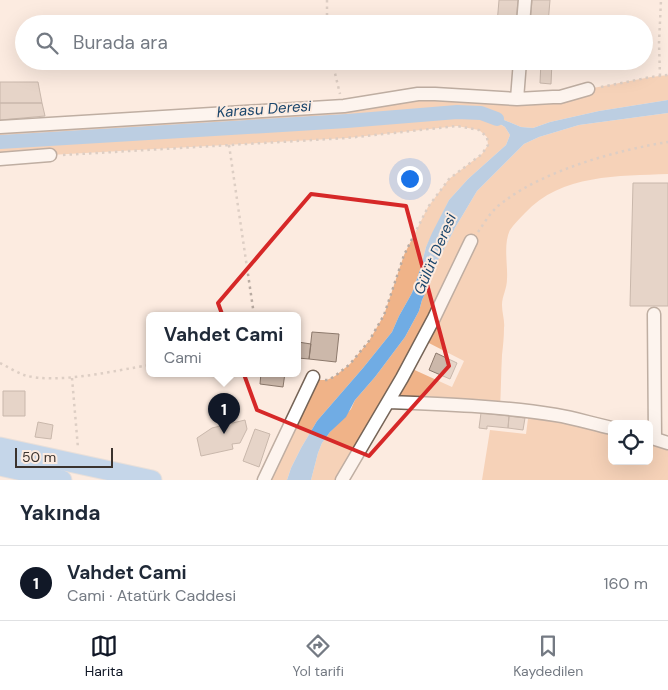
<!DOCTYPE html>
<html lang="tr">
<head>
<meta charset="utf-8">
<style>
	:root { --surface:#fff; --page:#f6f6f7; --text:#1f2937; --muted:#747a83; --line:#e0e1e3; --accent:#111827 }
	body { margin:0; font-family:"DM Sans",sans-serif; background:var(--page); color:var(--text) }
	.controls { position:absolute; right:15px; bottom:15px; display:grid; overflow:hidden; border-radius:8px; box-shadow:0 5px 20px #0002 }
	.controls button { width:45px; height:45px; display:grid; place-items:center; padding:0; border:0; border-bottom:1px solid var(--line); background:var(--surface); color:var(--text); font:25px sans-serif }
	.scale { position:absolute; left:15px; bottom:12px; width:98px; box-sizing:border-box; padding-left:5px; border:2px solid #3b332e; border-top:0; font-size:14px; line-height:18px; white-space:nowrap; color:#3b332e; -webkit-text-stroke:4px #fcebe0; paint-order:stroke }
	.you { position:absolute; left:409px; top:178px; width:18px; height:18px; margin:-12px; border:4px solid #fff; border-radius:50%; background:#1a73e8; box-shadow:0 0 0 8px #1a73e833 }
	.badge { display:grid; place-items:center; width:32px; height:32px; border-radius:50%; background:var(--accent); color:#fff; font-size:16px; font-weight:700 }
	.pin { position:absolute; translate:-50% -41px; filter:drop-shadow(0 1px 2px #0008) }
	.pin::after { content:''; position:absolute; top:26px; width:18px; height:15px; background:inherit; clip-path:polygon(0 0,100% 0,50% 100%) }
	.popup { position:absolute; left:146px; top:312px; width:155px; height:65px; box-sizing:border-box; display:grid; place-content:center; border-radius:8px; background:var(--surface); filter:drop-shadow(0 1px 4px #0005); font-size:16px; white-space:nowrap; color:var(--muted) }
	.popup b { font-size:19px; color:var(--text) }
	.popup::after { content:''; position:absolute; left:50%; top:100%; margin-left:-10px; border:10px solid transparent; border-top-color:var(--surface) }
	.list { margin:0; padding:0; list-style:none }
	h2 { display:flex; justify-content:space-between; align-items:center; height:65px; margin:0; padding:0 20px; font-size:21px }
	h2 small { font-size:16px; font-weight:400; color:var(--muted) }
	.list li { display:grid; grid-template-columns:32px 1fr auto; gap:15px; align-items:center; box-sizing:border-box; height:75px; padding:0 20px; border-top:1px solid var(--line) }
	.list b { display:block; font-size:19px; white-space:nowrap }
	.list p { margin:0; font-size:16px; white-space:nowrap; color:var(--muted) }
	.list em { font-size:16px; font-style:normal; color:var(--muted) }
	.icon { flex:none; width:28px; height:28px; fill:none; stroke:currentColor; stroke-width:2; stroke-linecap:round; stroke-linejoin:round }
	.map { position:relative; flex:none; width:668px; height:480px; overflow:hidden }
	.search { position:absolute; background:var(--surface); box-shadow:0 5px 20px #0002; left:15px; right:15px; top:15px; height:55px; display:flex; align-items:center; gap:12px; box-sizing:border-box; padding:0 18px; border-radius:28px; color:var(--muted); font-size:19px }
	.sheet { height:140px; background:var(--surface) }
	nav { display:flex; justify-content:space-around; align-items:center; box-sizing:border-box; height:70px; border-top:1px solid var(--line); background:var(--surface); font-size:14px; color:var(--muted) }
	nav a { display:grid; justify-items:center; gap:2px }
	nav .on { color:var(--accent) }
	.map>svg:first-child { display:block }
	.green { fill:#f0b388; fill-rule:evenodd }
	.water { fill:#70ace4 }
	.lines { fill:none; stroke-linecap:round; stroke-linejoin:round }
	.canal { stroke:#70ace4; stroke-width:14 }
	.building { fill:#ccb8aa; stroke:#8c796c }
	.minor-casing { stroke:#756457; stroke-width:15 }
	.highway-casing { stroke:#d4d2d1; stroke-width:21 }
	.path { stroke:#b9aba2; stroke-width:2.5; stroke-dasharray:2.5 4; stroke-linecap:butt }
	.minor { stroke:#fff; stroke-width:12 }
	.highway { stroke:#84bdf4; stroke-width:19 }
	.marked { fill:none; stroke:#d62828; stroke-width:4; stroke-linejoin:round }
	.labels { text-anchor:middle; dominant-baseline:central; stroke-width:4; stroke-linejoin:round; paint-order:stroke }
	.water-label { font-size:15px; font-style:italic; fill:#1b466c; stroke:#fcebe0 }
</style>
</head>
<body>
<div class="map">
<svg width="668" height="480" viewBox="0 0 668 480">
	<rect width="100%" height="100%" fill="#fcebe0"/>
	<path class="green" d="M668,75V100L599,111L550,122L533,128L521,127L497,117L483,115L505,127L510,135L506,145L468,179L449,200L426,247L421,267L412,293L399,316L392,332L363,368L317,421L301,448L291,468L287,480H264L313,377L321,380H327L335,376L350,364L369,341L384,315L404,255L428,207L449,179L482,154L488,145L487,137L479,130L457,126L347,138L50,155L0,159V127L418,94L517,99L588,89L651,77Z
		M668,113V174C619,176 561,174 525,213C520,218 514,224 510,230C503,244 508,265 507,279C507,289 502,296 502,305C502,313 505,321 504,328C504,337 503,346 502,355C501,373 501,391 500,408L388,402L342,480H311L318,453L322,443L330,432L351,409L355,400L375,377L405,337L419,311L422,300L430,283L435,264L440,257L455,228L477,191L524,144L539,137L579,125ZM423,340L464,361L452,387L408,367Z
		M529,411L612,428V461H649V437L668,443V480H482L490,430L526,434Z"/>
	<path class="water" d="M668,100V113L579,125L539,137L524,144L477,191L455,228L440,257L435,264L430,283L422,300L419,311L405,337L375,377L355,400L346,417L330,432L322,443L318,453L311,480H287L291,468L301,448L317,421L363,368L392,332L399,316L412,293L421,267L426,247L432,233L449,200L468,179L506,145L510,135L505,127L481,113L497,117L521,127L533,128L550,122L599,111Z"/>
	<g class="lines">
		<path class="canal" d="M0,142L347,121L457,112L481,113L497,119"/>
	</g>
	<path class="building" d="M499,0H518L516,24H497Z
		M532,0H550L548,24H530Z
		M541,61H552L551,84L540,83Z
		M0,82H38L42,103H0Z
		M0,103H42L45,116L0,120Z
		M633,183H668V306H630Z
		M312,332L339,334L336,362L309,359Z
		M298,342L311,344L309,359L298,358Z
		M436,353L457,363L450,379L429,370Z
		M261,373H285L283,387L260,384Z
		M3,391H25V416H3Z
		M481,413L509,416L508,428L487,426V429L479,428Z
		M509,416L525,418L523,430L508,428Z
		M245,420L247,429L240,443L232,444L233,449L201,456L197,438L212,428Z
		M38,422L53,425L51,439L35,437Z
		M255,429L270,434L259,467L243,461Z"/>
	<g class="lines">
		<g class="minor-casing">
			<path id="minor" d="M523,24L525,0
				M517,99L520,61
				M0,127L344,106L418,94H435L517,99L553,97H560L588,89
				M0,159L50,155
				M654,314L655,439
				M388,402C444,404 500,406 556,415C575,418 593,424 612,428
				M649,437L668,443
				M264,480L313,377
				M342,480L402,378L434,318L471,241"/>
		</g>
		<g class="highway-casing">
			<path id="highway" d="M0,447L152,480
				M0,466L62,480"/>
		</g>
		<path class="path" d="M327,0V24
			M332,61L340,94
			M660,76L659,43L661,0
			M601,87L651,77L668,75
			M229,145L254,315
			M63,155L347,138L457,126L479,130L487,137L488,145L482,154L449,179L428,207L404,255L384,315L369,341L350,364L335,376L328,380H324
			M478,232C483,225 488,216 494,210C497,206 502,203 506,200C546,170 618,150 668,142
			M0,363C8,367 16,372 24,375C56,385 117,370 150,365
			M72,378L78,448"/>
		<use href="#minor" class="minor"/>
		<use href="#highway" class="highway"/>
	</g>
	<path d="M0 0H668V480H0ZM311,194L406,206L449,366L369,456L257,410L218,303Z" fill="#fcebe0" fill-opacity=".55" fill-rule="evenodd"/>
	<path class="marked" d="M311,194L406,206L449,366L369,456L257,410L218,303Z"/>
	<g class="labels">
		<g class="water-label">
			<text transform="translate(264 109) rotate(-4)">Karasu Deresi</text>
			<text transform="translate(435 254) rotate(-67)">Gülüt Deresi</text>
		</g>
	</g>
</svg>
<div class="controls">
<button><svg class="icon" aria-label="locate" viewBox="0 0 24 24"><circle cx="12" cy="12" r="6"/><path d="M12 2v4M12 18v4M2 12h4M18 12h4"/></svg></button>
</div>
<div class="scale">50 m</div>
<div class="you"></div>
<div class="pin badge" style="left:224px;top:434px">1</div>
<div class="popup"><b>Vahdet Cami</b>Cami</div>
<div class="search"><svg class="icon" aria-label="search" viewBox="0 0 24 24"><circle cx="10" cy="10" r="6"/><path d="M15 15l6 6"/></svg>Burada ara</div>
</div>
<section class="sheet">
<h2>Yakında<small></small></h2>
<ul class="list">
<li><span class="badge">1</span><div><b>Vahdet Cami</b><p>Cami · Atatürk Caddesi</p></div><em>160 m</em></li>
</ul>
</section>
<nav>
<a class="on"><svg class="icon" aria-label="map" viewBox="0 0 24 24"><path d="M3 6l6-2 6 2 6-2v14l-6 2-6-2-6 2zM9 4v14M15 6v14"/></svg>Harita</a>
<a><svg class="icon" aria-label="directions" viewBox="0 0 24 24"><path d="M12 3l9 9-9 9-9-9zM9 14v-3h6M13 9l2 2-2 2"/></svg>Yol tarifi</a>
<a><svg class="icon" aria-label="saved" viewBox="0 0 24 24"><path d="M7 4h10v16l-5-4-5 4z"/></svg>Kaydedilen</a>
</nav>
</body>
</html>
